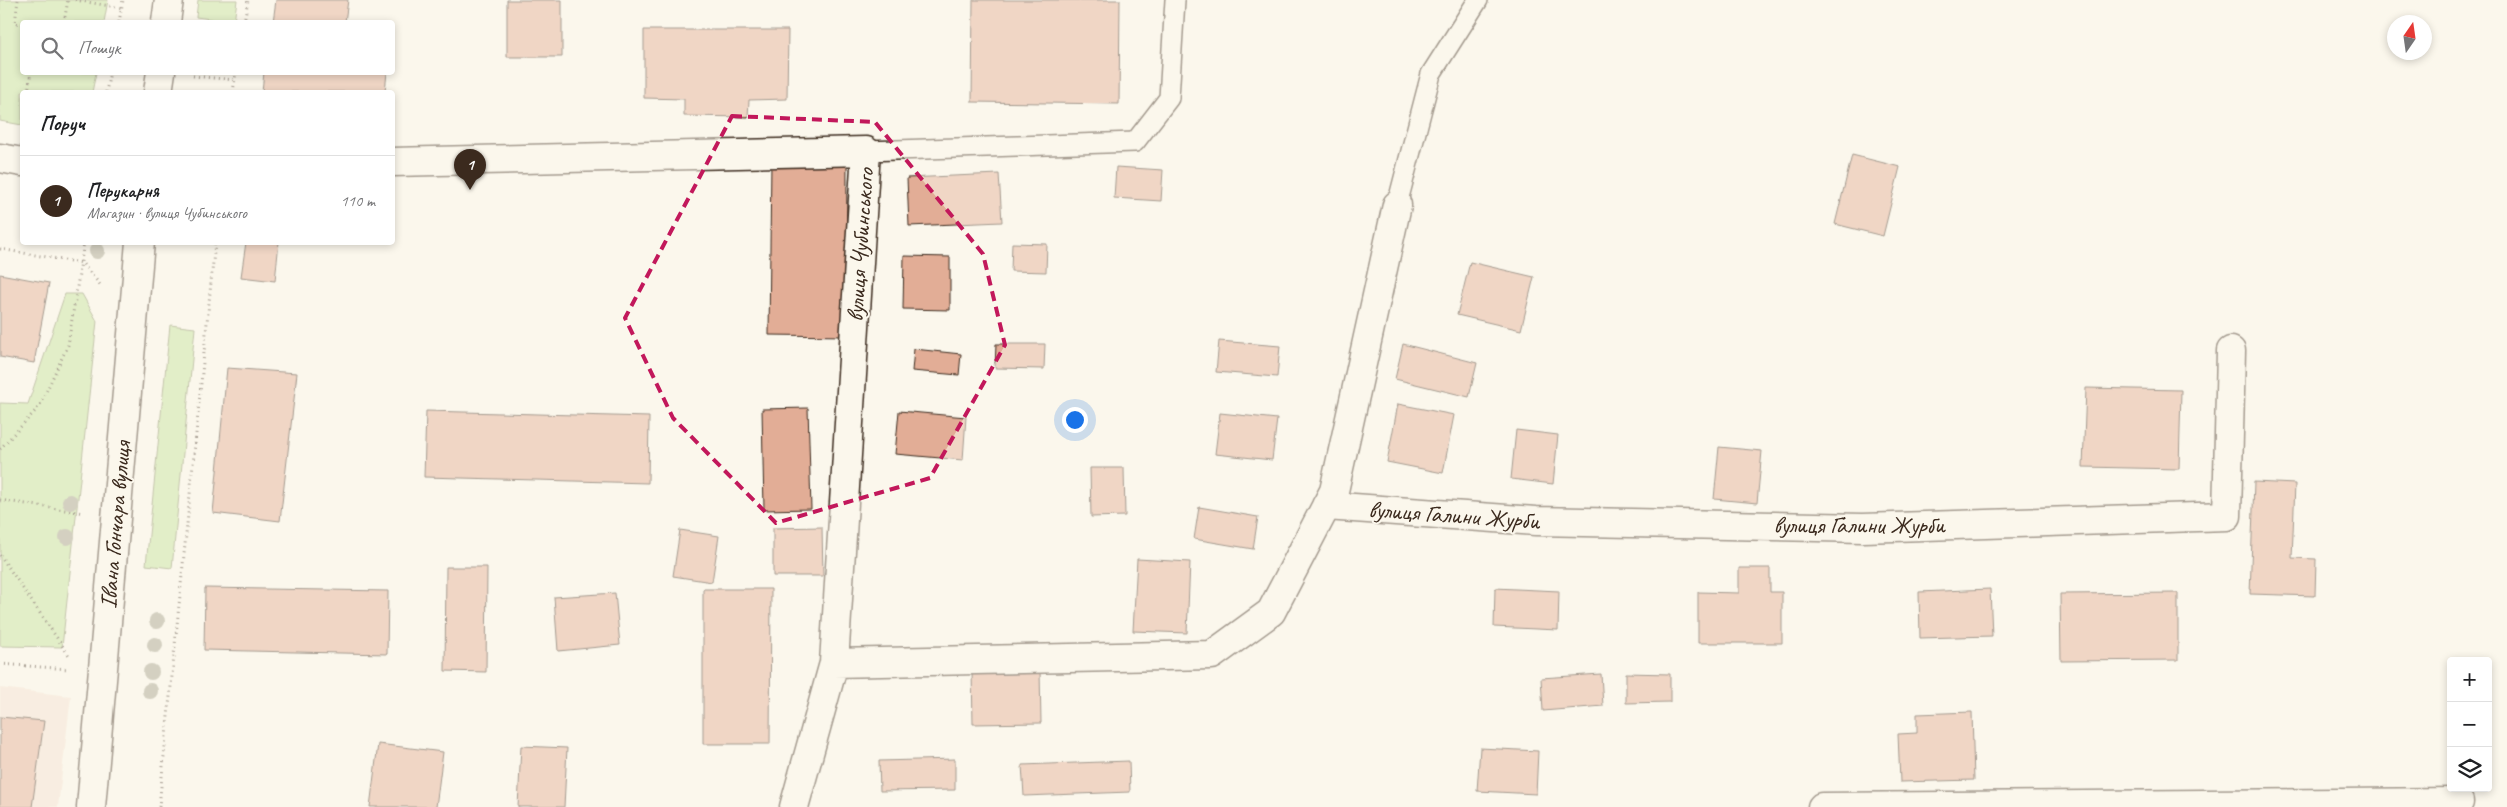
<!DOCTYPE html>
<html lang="uk">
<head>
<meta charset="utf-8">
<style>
	:root { --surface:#fff; --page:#f2f2f2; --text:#202124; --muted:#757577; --line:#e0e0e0; --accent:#3b2a1e }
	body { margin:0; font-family:Caveat,sans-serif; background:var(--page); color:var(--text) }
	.controls { position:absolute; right:15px; bottom:15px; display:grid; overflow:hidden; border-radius:5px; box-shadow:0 2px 8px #0003 }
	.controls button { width:45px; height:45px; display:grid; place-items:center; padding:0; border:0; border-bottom:1px solid var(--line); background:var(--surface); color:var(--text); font:25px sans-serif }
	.compass { position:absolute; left:2387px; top:15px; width:45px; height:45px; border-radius:50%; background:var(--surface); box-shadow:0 2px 8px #0003; rotate:13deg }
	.you { position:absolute; left:1074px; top:419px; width:18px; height:18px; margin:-12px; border:4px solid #fff; border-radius:50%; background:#1a73e8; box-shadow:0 0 0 8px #1a73e833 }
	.badge { display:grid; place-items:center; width:32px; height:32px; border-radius:50%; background:var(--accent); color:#fff; font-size:16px; font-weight:700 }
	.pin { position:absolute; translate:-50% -41px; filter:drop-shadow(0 1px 2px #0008) }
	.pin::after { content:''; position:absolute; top:26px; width:18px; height:15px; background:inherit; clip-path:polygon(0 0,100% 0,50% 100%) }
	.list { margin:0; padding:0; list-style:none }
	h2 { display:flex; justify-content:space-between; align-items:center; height:65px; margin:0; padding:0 20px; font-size:21px }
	h2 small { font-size:16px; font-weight:400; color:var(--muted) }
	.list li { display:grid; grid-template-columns:32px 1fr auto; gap:15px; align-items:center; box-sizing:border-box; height:90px; padding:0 20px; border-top:1px solid var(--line) }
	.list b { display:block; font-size:19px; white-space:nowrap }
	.list p { margin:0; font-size:16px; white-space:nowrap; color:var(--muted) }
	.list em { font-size:16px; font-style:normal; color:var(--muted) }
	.icon { flex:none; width:28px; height:28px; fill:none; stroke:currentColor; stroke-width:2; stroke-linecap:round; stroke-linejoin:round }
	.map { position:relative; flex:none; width:2507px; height:807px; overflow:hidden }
	.search { position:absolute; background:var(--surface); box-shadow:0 2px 8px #0003; left:20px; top:20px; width:375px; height:55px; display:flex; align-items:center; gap:12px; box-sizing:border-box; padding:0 18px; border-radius:5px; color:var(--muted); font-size:19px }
	.panel { position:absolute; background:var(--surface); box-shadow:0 2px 8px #0003; left:20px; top:90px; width:375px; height:155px; border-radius:5px }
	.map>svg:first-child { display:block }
	.built { fill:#f4e1d2 }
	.green { fill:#c4e39c; stroke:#80865d }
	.building { fill:#e2ad96; stroke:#3b2a1e }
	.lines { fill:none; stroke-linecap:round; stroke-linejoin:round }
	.lane-casing { stroke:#3b2a1e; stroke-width:22 }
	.street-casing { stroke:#3b2a1e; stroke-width:31 }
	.secondary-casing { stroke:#3b2a1e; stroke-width:31 }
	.path { stroke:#3b2a1e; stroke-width:3; stroke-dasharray:1 4; stroke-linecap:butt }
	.lane { stroke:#fbf7ec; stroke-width:19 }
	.street { stroke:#fbf7ec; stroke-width:28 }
	.secondary { stroke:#fbf7ec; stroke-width:28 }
	.tree { fill:#a4a08c }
	.marked { fill:none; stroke:#c2185b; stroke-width:4; stroke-dasharray:10 6; stroke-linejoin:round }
	.labels { text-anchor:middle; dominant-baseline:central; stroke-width:4; stroke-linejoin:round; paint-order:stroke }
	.street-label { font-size:24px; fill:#3b2a1e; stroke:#fbf7ec }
</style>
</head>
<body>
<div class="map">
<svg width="2507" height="807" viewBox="0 0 2507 807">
	<rect width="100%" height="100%" fill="#fbf7ec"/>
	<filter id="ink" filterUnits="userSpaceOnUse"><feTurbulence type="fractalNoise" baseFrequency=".02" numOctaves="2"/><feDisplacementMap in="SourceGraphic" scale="10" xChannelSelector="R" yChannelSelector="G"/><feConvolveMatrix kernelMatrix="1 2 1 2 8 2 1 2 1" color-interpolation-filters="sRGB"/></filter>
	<g filter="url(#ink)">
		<path class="built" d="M0,688L71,696L58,807H0Z"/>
		<path class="green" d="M0,0H108L104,22H22V72L96,73L92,92H22V125L0,121Z
			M198,0H237L234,22L196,17Z
			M65,294H82L97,321L62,647L0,646V403L28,404Z
			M170,325L195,328L172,568L146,565Z"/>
		<path class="building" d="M276,0H348L345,22H273Z
			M507,0H562V57H507Z
			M973,0H1120L1119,104L972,102Z
			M644,30H788L787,99L749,100L748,117L684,116V99L644,98Z
			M264,72H387L385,92H262Z
			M1852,155L1900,167L1883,236L1835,224Z
			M771,162L847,163L846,336L769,335Z
			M1116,167L1163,170L1161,201L1114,198Z
			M999,174L1002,222L909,226L907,178Z
			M246,242H279L275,281L241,277Z
			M1012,243L1047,244L1046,272L1011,271Z
			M904,256L950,257V310L903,309Z
			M1470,262L1534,277L1521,330L1457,315Z
			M0,274L49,283L34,363L0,357Z
			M1219,341L1280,346L1277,377L1216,372Z
			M996,344H1045L1044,369L995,368Z
			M1403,344L1477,363L1469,397L1395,379Z
			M914,349L961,354L959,375L912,371Z
			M227,368L297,373L280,521L213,513Z
			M2086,388L2181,390L2179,469L2083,467Z
			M1398,404L1454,415L1443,473L1387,462Z
			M808,408L811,509L764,510L762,409Z
			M426,411L649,417L648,483L424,477Z
			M899,411L966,417L963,460L895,454Z
			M1220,413L1277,419L1272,460L1215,454Z
			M1516,430L1558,435L1553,484L1511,479Z
			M1719,447L1762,451L1757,503L1714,499Z
			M1090,468H1124L1125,516L1091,517Z
			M2254,482L2295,484L2292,558L2316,559L2315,596L2250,594Z
			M1199,507L1258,517L1253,549L1194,539Z
			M822,527L823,576H773V528Z
			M680,530L719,536L712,582L673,576Z
			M1137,559L1190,562L1187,633L1133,631Z
			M446,567H487L486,672L445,671Z
			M1739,568H1770V592H1782V643H1698V592L1739,593Z
			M205,588L388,591L387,654L204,650Z
			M1495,588L1559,591L1558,630L1494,627Z
			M703,589H771L770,744H703Z
			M1990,589L1992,636L1920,638L1919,592Z
			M615,593L620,645L558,651L554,597Z
			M2178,593V660L2061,661L2060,594Z
			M1040,670L1041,723L973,724L972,671Z
			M1626,673L1670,674V702L1626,703Z
			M1601,674L1603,706L1543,711L1541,678Z
			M1972,712L1974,780L1900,782L1898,734L1917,733V714Z
			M0,717L44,721L32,807H0Z
			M378,744L443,752L436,807H370Z
			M521,746L567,748L564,807H518Z
			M1480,748L1538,751L1536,794L1477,791Z
			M955,759V790L880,791L879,761Z
			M1129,761L1130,792L1024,796L1022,765Z"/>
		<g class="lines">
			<g class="lane-casing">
				<path id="lane" d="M866,151L1135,142L1169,98L1175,0
					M1397,205L1431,74L1478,0"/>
			</g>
			<g class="street-casing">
				<path id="street" d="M0,158L22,162
					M392,162L866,151L834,663L794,807
					M1326,506L1536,521L1863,528L2227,516L2231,351
					M834,663L1212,655L1271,612L1334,491L1397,205
					M1822,807L2459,802"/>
			</g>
			<g class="secondary-casing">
				<path id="secondary" d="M166,22L169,0
					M158,92L161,72
					M91,807L140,242"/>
			</g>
			<path class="path" d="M18,0L15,23L22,24
				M75,0L122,8
				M64,22L68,0
				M119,22L123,0
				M244,22L248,0
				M193,76L235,80
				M28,92L31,72
				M106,92L110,72
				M233,92L236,72
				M0,249L82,263L102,287
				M0,449L39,407L68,345L84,242
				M0,500L84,513
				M0,555L70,657
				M0,664L69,669
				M159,807L215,242"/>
			<use href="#lane" class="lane"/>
			<use href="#street" class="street"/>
			<use href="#secondary" class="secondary"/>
		</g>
		<g class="tree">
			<circle cx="97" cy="251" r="8"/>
			<circle cx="70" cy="502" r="8"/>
			<circle cx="67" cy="537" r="8"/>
			<circle cx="157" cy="621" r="8"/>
			<circle cx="155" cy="645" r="8"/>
			<circle cx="151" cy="672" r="8"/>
			<circle cx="150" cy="691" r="8"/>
		</g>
	</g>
	<path d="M0 0H2507V807H0ZM732,116L875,122L983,254L1005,345L930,478L776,523L673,418L625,318Z" fill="#fbf7ec" fill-opacity=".55" fill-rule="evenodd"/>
	<path class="marked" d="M732,116L875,122L983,254L1005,345L930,478L776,523L673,418L625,318Z"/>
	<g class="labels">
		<g class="street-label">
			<text transform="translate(860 245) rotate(-86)">вулиця Чубинського</text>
			<text transform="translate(1454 515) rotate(4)">вулиця Галини Журби</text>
			<text transform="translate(115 525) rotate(-85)">Івана Гончара вулиця</text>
			<text x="1859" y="525">вулиця Галини Журби</text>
		</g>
	</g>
</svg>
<div class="controls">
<button>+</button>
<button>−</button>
<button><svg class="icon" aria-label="layers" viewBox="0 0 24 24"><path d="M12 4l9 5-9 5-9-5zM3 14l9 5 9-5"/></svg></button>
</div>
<svg class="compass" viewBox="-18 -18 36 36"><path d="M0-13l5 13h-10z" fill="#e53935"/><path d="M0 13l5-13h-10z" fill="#757577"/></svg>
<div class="you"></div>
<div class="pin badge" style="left:470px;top:190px">1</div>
<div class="search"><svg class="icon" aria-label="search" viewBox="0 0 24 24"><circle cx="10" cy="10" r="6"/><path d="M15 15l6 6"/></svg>Пошук</div>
<section class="panel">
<h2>Поруч<small></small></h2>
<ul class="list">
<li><span class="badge">1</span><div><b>Перукарня</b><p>Магазин · вулиця Чубинського</p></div><em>110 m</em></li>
</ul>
</section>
</div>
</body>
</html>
